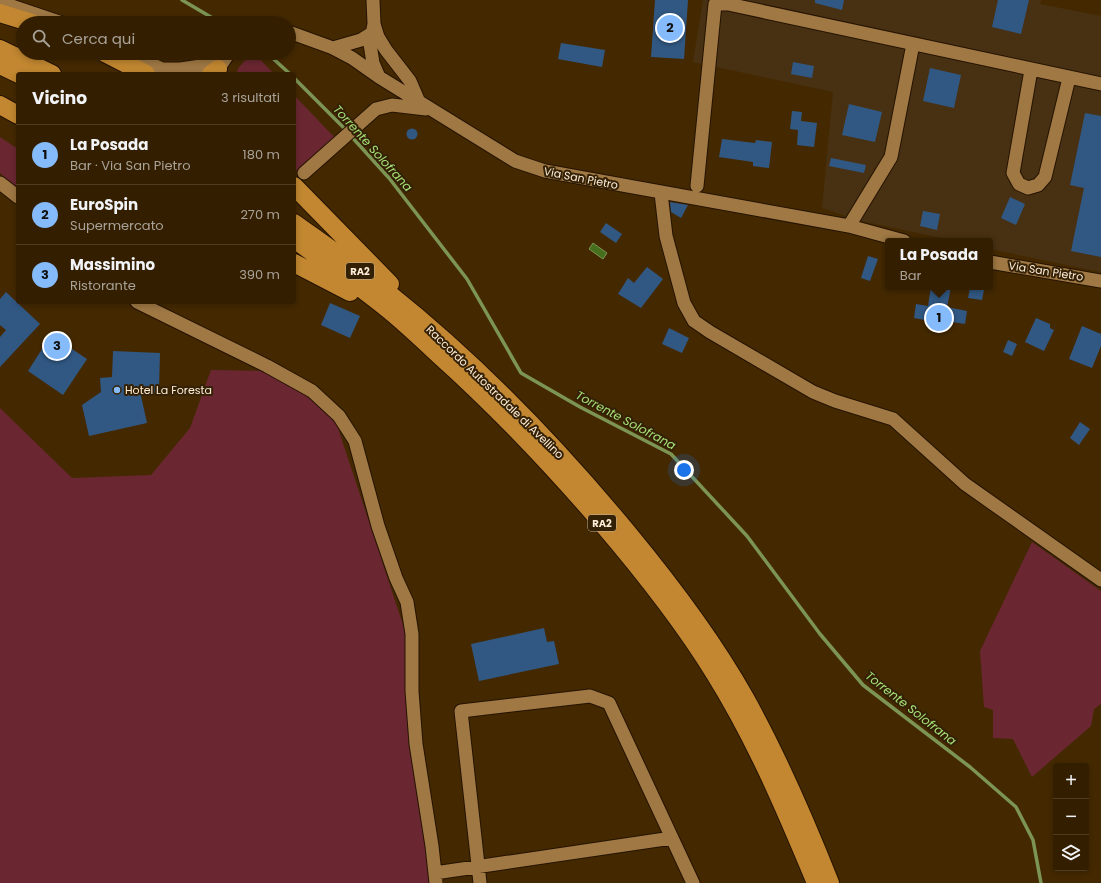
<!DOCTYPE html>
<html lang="it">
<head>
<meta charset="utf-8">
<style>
	:root { --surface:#331f00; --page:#3e2c0f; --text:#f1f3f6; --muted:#a9a299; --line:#4e3d22; --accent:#85bbfb }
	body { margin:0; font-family:Poppins,sans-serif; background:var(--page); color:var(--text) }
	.controls { position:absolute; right:12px; bottom:12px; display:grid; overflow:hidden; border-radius:4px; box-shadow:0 2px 6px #0003 }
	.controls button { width:36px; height:36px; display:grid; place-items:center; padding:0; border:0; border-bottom:1px solid var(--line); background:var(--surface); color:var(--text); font:20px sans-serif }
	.you { position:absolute; left:684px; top:470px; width:14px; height:14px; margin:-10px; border:3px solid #fff; border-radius:50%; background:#1a73e8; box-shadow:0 0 0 6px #1a73e833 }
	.badge { display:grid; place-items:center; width:26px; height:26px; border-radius:50%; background:var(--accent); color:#111; font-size:13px; font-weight:700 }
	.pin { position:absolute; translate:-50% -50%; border:2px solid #fff; box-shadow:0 1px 4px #0006 }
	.popup { position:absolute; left:885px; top:238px; width:108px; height:52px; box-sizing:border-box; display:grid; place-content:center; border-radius:4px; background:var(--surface); filter:drop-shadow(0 1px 3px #0005); font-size:13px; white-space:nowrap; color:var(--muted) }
	.popup b { font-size:15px; color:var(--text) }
	.popup::after { content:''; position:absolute; left:50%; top:100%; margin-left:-8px; border:8px solid transparent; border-top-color:var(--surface) }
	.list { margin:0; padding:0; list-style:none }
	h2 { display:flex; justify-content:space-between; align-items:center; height:52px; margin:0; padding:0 16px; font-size:17px }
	h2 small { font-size:13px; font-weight:400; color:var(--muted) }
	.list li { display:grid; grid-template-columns:26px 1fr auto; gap:12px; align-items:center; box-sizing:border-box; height:60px; padding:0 16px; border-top:1px solid var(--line) }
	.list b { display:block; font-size:15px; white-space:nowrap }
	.list p { margin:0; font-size:13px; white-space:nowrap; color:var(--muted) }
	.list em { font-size:13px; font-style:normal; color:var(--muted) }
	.icon { flex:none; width:22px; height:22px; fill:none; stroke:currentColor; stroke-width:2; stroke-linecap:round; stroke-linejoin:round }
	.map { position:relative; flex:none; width:1101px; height:883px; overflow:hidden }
	.search { position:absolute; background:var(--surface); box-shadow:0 2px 6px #0003; left:16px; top:16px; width:280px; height:44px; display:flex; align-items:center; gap:10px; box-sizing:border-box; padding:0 14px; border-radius:22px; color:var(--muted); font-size:15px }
	.panel { position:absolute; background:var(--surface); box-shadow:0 2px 6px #0003; left:16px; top:72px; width:280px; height:232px; border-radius:4px }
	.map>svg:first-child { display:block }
	.built { fill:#483112 }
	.green { fill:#6a2732 }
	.water { fill:#456f1c; stroke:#7c9554 }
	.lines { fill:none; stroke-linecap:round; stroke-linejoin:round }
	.stream { stroke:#7c9554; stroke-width:3.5 }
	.building { fill:#315883 }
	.minor-casing { stroke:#251300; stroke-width:15 }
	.highway-casing { stroke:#251300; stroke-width:20 }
	.minor { stroke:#9f7844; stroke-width:13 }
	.highway { stroke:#c28730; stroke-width:18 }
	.poi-dot { fill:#85bbfb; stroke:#342105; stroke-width:1.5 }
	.labels { text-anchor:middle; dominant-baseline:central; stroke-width:4; stroke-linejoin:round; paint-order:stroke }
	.shield { fill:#342105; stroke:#c1b099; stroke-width:1 }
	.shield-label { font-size:10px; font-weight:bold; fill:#feedd8 }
	.street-label { font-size:11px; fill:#feedd8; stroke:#342105 }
	.poi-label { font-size:11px; fill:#feedd8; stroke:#342105; text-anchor:start }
	.water-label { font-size:12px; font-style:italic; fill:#a6e277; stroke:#342105 }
</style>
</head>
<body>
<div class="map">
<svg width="1101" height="883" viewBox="0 0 1101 883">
	<rect width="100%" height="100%" fill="#442900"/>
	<path class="built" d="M703,0H1041L1040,4L1101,16V272L990,249V241H954L862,221L822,208L833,92L693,62Z"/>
	<path class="green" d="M252,53H254L274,74H236L239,67Z
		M294,95L337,140L328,150L296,171L294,169Z
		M0,137L18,149V188L0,173Z
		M211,370L272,371L329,401L411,649L429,883H0V408L72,478L151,475L190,428Z
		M1032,542L1101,591V704L1094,709L1091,726L1032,777L1013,739L993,738V710L984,707L980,651Z"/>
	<path class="water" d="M593,243L607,253L603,259L589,249Z"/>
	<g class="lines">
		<path class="stream" d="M182,0L221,23
			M267,53L290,74
			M294,78L347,131
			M351,136L389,178L467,279L521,373L580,407L671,454L747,536L820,634L863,685L970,767L1016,807L1033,840L1041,883"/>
	</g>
	<path class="building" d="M655,0H688L684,59L651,57Z
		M815,0H844L842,10L815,3Z
		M998,0H1029L1021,34L992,27Z
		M561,43L605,50L602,67L558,59Z
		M793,62L814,66L812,78L791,74Z
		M930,68L961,75L954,108L923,101Z
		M849,104L882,112L875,142L842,135Z
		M792,111L802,112L801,121L817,123L814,147L797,145L798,130L790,129Z
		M1085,113L1101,116V257L1071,251L1084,188L1070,185Z
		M406.5 134a5.5 5.5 0 1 1 11 0a5.5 5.5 0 1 1-11 0Z
		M722,139L755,143L756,140L772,142L769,168L753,166V162L719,157Z
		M831,158L866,165L864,173L829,166Z
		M1010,197L1025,204L1016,225L1001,218Z
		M670,202L688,205L681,218L671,212Z
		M923,211L940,214L937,230L920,226Z
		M606,223L622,234L616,243L600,232Z
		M868,256L878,259L870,281L861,278Z
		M647,267L663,279L641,308L618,294L628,278L634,283Z
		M931,287H951L947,307L967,311L965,324L952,322V325L914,318L916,304L928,306Z
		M970,288L984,290L982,300L968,298Z
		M6,292L40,324L0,367V337L6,330L0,325V299Z
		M330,303L360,316L350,338L321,325Z
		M1036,318L1050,324V328L1054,330L1044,351L1025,342Z
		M1082,326L1101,334V346L1092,368L1069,359Z
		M669,328L689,338L682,353L662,344Z
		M51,335L87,359L63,395L28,371Z
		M1008,340L1017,344L1012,356L1003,352Z
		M113,351L160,353L159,390L152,395L141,396L147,423L89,436L82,405L101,392L100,378L112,377Z
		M1080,422L1090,429L1079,445L1070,438Z
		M544,628L547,642L554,641L559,664L479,681L471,644Z"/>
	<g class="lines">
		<g class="minor-casing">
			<path id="minor" d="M373,0L374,24L370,44L373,63L379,77
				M0,2L62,23
				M374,24L378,37L386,50L410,81L419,102
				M289,32L333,48L352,58L379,77L515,161L545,171L849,226L904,241
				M333,48L361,40L372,33
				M127,53L162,69H180L222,63
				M1031,70L1013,173L1019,184L1028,188L1038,185L1045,177L1069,78
				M217,71L229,53
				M304,173L376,109L392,105L426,109
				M0,183L18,197
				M697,186L715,4H728L1101,84
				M661,193L666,236L684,303L694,321L710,332L813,392L835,401L893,419L965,484L1101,580
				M849,226L891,157L913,44
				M990,262L1101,281
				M137,302L267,366L312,391L339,416L355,441L378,526L396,578L407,602L412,634V691L416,744L432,846L436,883
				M435,873L672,838
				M480,883L461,711L590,696L609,703L693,883"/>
		</g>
		<g class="highway-casing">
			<path id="highway" d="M0,13L32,23
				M0,49L52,74
				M105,53L146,74
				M0,65L19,74
				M211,74L218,69
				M0,105L18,115
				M294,186L390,284
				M294,223C326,246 358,268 388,293C476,363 555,445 627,532C670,584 712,639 745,698C778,757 805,820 830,883
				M294,239C326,262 358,285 389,310C406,324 423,340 439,355C497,407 550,463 601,522C642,570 682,620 715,674C756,740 786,811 816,883
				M294,263L350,292"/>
		</g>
		<use href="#minor" class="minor"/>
		<use href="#highway" class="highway"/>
	</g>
	<circle class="poi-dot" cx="117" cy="390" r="4"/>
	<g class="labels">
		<g class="shield">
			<rect x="346" y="263" width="28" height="16" rx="3"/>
			<rect x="588" y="515" width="28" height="16" rx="3"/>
		</g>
		<g class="shield-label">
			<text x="360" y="271">RA2</text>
			<text x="602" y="523">RA2</text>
		</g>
		<g class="street-label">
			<text transform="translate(581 178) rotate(11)">Via San Pietro</text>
			<text transform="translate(1046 271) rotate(9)">Via San Pietro</text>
			<text transform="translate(495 392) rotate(44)">Raccordo Autostradale di Avellino</text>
		</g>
		<g class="poi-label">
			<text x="125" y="390">Hotel La Foresta</text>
		</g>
		<g class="water-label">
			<text transform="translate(373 148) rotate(48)">Torrente Solofrana</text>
			<text transform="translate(626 420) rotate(28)">Torrente Solofrana</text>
			<text transform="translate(911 708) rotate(38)">Torrente Solofrana</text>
		</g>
	</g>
</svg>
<div class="controls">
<button>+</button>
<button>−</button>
<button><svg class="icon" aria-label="layers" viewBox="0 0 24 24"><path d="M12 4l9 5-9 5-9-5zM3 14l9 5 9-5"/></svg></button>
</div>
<div class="you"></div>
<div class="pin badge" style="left:939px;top:318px">1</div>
<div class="popup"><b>La Posada</b>Bar</div>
<div class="pin badge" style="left:670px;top:28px">2</div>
<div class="pin badge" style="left:57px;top:346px">3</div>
<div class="search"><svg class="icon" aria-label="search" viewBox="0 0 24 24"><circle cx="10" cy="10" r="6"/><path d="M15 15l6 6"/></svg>Cerca qui</div>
<section class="panel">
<h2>Vicino<small>3 risultati</small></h2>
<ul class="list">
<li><span class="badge">1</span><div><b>La Posada</b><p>Bar · Via San Pietro</p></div><em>180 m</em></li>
<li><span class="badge">2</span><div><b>EuroSpin</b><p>Supermercato</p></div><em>270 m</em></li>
<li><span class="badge">3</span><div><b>Massimino</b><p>Ristorante</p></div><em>390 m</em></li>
</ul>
</section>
</div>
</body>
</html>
